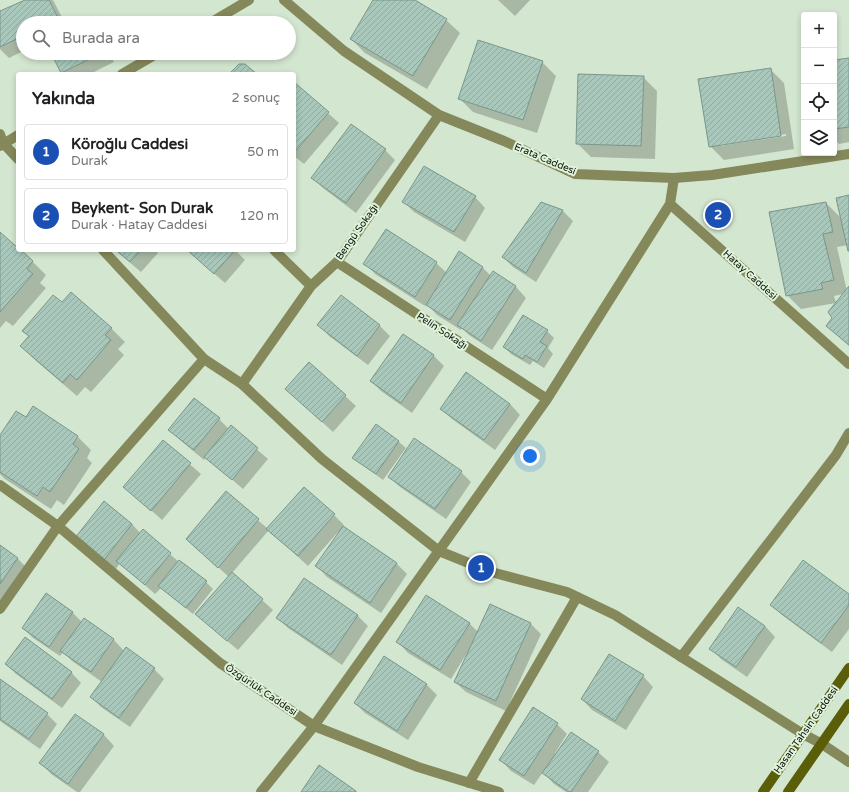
<!DOCTYPE html>
<html lang="tr">
<head>
<meta charset="utf-8">
<style>
	:root { --surface:#fff; --page:#f2f2f2; --text:#202124; --muted:#757577; --line:#e0e0e0; --accent:#2563eb }
	body { margin:0; font-family:"Varela Round",sans-serif; background:var(--page); color:var(--text) }
	.controls { position:absolute; right:12px; top:12px; display:grid; overflow:hidden; border-radius:4px; box-shadow:0 2px 6px #0003 }
	.controls button { width:36px; height:36px; display:grid; place-items:center; padding:0; border:0; border-bottom:1px solid var(--line); background:var(--surface); color:var(--text); font:20px sans-serif }
	.you { position:absolute; left:530px; top:456px; width:14px; height:14px; margin:-10px; border:3px solid #fff; border-radius:50%; background:#1a73e8; box-shadow:0 0 0 6px #1a73e833 }
	.badge { display:grid; place-items:center; width:26px; height:26px; border-radius:50%; background:var(--accent); color:#fff; font-size:13px; font-weight:700 }
	.pin { position:absolute; translate:-50% -50%; border:2px solid #fff; box-shadow:0 1px 4px #0006 }
	.list { margin:0; padding:0; list-style:none }
	h2 { display:flex; justify-content:space-between; align-items:center; height:52px; margin:0; padding:0 16px; font-size:17px }
	h2 small { font-size:13px; font-weight:400; color:var(--muted) }
	.list li { display:grid; grid-template-columns:26px 1fr auto; gap:12px; align-items:center; box-sizing:border-box; height:56px; margin:0 8px 8px; padding:0 8px; border:1px solid var(--line); border-radius:4px }
	.list b { display:block; font-size:15px; white-space:nowrap }
	.list p { margin:0; font-size:13px; white-space:nowrap; color:var(--muted) }
	.list em { font-size:13px; font-style:normal; color:var(--muted) }
	.icon { flex:none; width:22px; height:22px; fill:none; stroke:currentColor; stroke-width:2; stroke-linecap:round; stroke-linejoin:round }
	.map { position:relative; flex:none; width:849px; height:792px; overflow:hidden }
	.search { position:absolute; background:var(--surface); box-shadow:0 2px 6px #0003; left:16px; top:16px; width:280px; height:44px; display:flex; align-items:center; gap:10px; box-sizing:border-box; padding:0 14px; border-radius:22px; color:var(--muted); font-size:15px }
	.panel { position:absolute; background:var(--surface); box-shadow:0 2px 6px #0003; left:16px; top:72px; width:280px; height:180px; border-radius:4px }
	.map>svg:first-child { display:block }
	.shadow { fill:#0003; fill-rule:evenodd }
	.building { fill:url(#building-hatch); stroke:#79978b }
	.lines { fill:none; stroke-linecap:round; stroke-linejoin:round }
	.minor { stroke:#85885a; stroke-width:10 }
	.tertiary { stroke:#85885a; stroke-width:10 }
	.secondary { stroke:#5b5e09; stroke-width:10 }
	.labels { text-anchor:middle; dominant-baseline:central; stroke-width:4; stroke-linejoin:round; paint-order:stroke }
	.street-label { font-size:10px; fill:#0c120b; stroke:#e0f4dc }
</style>
</head>
<body>
<div class="map">
<svg width="849" height="792" viewBox="0 0 849 792">
	<defs>
		<pattern id="building-hatch" width="6" height="6" patternUnits="userSpaceOnUse"><rect width="6" height="6" fill="#a9c7bb"/><path d="M-1 1l2-2M0 6l6-6M5 7l2-2" fill="none" stroke="#90aa9f"/></pattern>
	</defs>
	<rect width="100%" height="100%" fill="#d3e6cf"/>
	<path class="shadow" d="M27,0H53L65,23H23V51L9,58L0,49V12Z
		M374,0H413L446,20L460,33L427,89L365,53L351,39Z
		M498,0H530L515,16Z
		M52,53H109L114,62L90,74H64Z
		M849,59V142L839,144L834,139V61Z
		M542,62L556,76L537,133L473,112L459,98Z
		M770,69L784,83L794,149L724,160L710,146ZM786,134V136L720,146V144Z
		M643,77L657,91L655,159L591,157L577,143Z
		M294,83L339,123L304,164L294,156Z
		M385,150L395,160L356,213L323,188L313,178Z
		M849,196V250L848,245L837,247L847,291L849,288V346L827,326L834,318L844,294L834,296L836,303L801,309L787,295L826,203L842,219Z
		M475,197L485,208L465,242L414,212L403,201Z
		M541,203L563,211L573,221L536,282L513,267L503,257Z
		M0,234L33,262L46,275L40,283L46,288L13,326L6,321L0,328Z
		M115,250H155L158,253L141,272Z
		M187,250H235L245,260L225,283Z
		M365,263H436L447,273L483,268L491,276L493,273L516,287L526,298L492,350L469,335L462,328L461,330L437,315L427,304L425,306L375,274Z
		M341,296L380,326L390,336L368,365L329,336L319,325Z
		M62,304L111,328L125,342L118,349L124,355L91,392L85,387L77,396L35,360L22,346L30,337L24,331Z
		M547,331L554,338L548,348L553,354L544,368L533,361L530,365L511,354L504,347Z
		M403,335L434,356L444,366L412,413L381,391L371,381Z
		M309,363L356,406L333,432L286,389Z
		M510,404L520,415L495,450L452,419L441,409Z
		M33,407L78,437L91,450L87,458L92,463L64,505L57,500L51,509L5,479L0,474V436L26,418Z
		M219,419L229,429L231,427L268,459L243,489L206,457L204,460L180,440L170,429Z
		M376,426L399,442L406,448L383,480L361,464L354,457Z
		M163,441L201,474L162,520L125,487Z
		M461,472L471,482L446,519L400,487L389,477Z
		M227,493L268,529L334,515L344,525L342,527L397,564L407,574L381,613L327,577L317,566L340,532H338L308,566L269,530L232,573L273,610L238,650L207,624L229,577L198,549Z
		M104,503L132,524L141,534L143,531L179,562L206,582L213,589L193,614L161,588L155,594L120,563L115,570L87,548Z
		M0,547L18,559L28,569L0,605Z
		M304,579L358,616L368,626L342,665L288,628L278,618Z
		M46,594L73,613L82,622L84,619L114,640L124,651L154,669L164,679L130,727L101,707L91,697L102,682L72,661L63,652L60,656L33,638L23,628Z
		M849,595V629L832,652L782,615L771,605Z
		M490,606L531,624L541,634L506,711L466,692L455,682L468,654L467,653L451,679L408,653L398,642L469,623L478,632Z
		M765,626L775,637L747,677L721,659L711,648Z
		M6,664L71,672L81,683L62,708L16,674Z
		M643,676L653,687L626,730L592,710L582,699Z
		M0,680L47,714L57,724L40,749L0,721Z
		M426,684L437,695L408,740L365,713L355,703Z
		M75,715L104,735L114,746L80,792H77L51,774L41,763Z
		M557,724L567,734L555,753L556,754L598,752L609,762L588,792H566L554,784L543,772L534,785L511,771L501,760Z"/>
	<path class="building" d="M25,0H49L59,20L52,23H23V36L0,47V11Z
		M373,0H415L447,19L413,76L350,39Z
		M478,40L543,61L523,120L458,99Z
		M51,53H102L61,73Z
		M849,58V127L834,129V60Z
		M239,64H245L257,74H229Z
		M771,68L781,136L709,147L698,79Z
		M578,74L644,76L641,146L576,144Z
		M294,82L329,112L294,153Z
		M351,124L386,149L346,203L311,178Z
		M424,166L476,196L454,232L402,202Z
		M849,195V251H848L836,198Z
		M541,202L563,210L526,273L502,257Z
		M826,202L833,232L823,234L834,280L821,283L823,289L786,296L769,212Z
		M386,229L437,262L415,297L363,264Z
		M0,232L18,248V250H21L33,261L27,269L33,274L0,312Z
		M116,250H141L130,262Z
		M187,250H235L214,274Z
		M459,251L483,267L450,320L426,305Z
		M493,271L516,286L481,341L457,325Z
		M849,286V345L826,326L832,318L828,312Z
		M71,292L112,328L105,335L111,340L77,380L70,374L63,383L20,346L29,336L22,331L53,295L62,302Z
		M341,295L380,325L357,356L317,325Z
		M523,315L548,330L540,342L547,346L537,362L525,355L523,359L503,347Z
		M403,334L434,355L401,403L370,381Z
		M309,362L346,395L322,422L285,389Z
		M466,372L510,404L484,440L440,409Z
		M194,398L220,418L194,450L168,430Z
		M33,406L78,436L73,444L79,449L50,492L43,487L37,496L0,472V435L16,411L26,417Z
		M376,424L399,441L376,474L352,458Z
		M231,425L258,448L232,480L204,457Z
		M414,438L462,471L435,509L388,477Z
		M163,440L191,463L151,511L123,487Z
		M304,487L335,514L298,556L266,529Z
		M226,491L259,519L218,568L186,539Z
		M104,501L132,524L104,560L75,538Z
		M343,526L397,563L370,603L315,566Z
		M143,529L171,553L145,585L116,561Z
		M0,545L18,558L0,584Z
		M179,560L207,581L186,608L158,586Z
		M803,560L849,594V605L821,643L770,605Z
		M232,572L263,599L227,641L195,614Z
		M304,578L358,615L331,655L276,618Z
		M46,593L73,612L49,647L22,628Z
		M426,595L470,623L440,670L396,642Z
		M490,604L531,623L496,701L454,682Z
		M738,607L765,626L736,667L709,649Z
		M84,618L114,639L91,672L60,651Z
		M25,637L72,672L52,699L5,664Z
		M126,647L155,668L119,718L90,697Z
		M609,654L644,675L615,721L581,699Z
		M384,656L427,684L397,731L354,703Z
		M0,679L48,713L29,739L0,719Z
		M533,707L558,723L524,776L499,760Z
		M75,714L104,734L68,784L39,763Z
		M571,732L599,751L571,792H569L542,773Z
		M319,765L356,791V792H301Z"/>
	<g class="lines">
		<path class="minor" d="M0,134L3,143
			M674,178L670,204L849,364
			M274,250L311,286
			M337,262L547,399
			M242,384L311,286L337,262L439,115
			M0,485L58,526
			M0,609L58,526L204,359
			M681,657L836,455L849,433
			M822,744L849,762
			M469,783L577,597
			M261,792L314,726L547,399L670,204"/>
		<path class="tertiary" d="M284,0L344,51L439,115L504,141L575,174L674,178L712,175L849,154
			M210,23L249,0
			M122,74L158,53
			M3,143L18,159
			M0,146L18,135
			M103,250L204,359L242,384L322,459L439,551L491,572L567,592L615,615L803,734L822,744
			M58,526L220,663L314,726L418,767L499,792"/>
		<path class="secondary" d="M763,792L849,668
			M788,792L849,704"/>
	</g>
	<g class="labels">
		<g class="street-label">
			<text transform="translate(545 159) rotate(23)">Erata Caddesi</text>
			<text transform="translate(357 232) rotate(-55)">Bengü Sokağı</text>
			<text transform="translate(750 275) rotate(42)">Hatay Caddesi</text>
			<text transform="translate(442 331) rotate(33)">Pelin Sokağı</text>
			<text transform="translate(261 690) rotate(34)">Özgürlük Caddesi</text>
			<text transform="translate(806 730) rotate(-55)">Hasan Tahsin Caddesi</text>
		</g>
	</g>
</svg>
<div class="controls">
<button>+</button>
<button>−</button>
<button><svg class="icon" aria-label="locate" viewBox="0 0 24 24"><circle cx="12" cy="12" r="6"/><path d="M12 2v4M12 18v4M2 12h4M18 12h4"/></svg></button>
<button><svg class="icon" aria-label="layers" viewBox="0 0 24 24"><path d="M12 4l9 5-9 5-9-5zM3 14l9 5 9-5"/></svg></button>
</div>
<div class="you"></div>
<div class="pin badge" style="left:481px;top:568px;background:#1a4fb4">1</div>
<div class="pin badge" style="left:718px;top:215px;background:#1a4fb4">2</div>
<div class="search"><svg class="icon" aria-label="search" viewBox="0 0 24 24"><circle cx="10" cy="10" r="6"/><path d="M15 15l6 6"/></svg>Burada ara</div>
<section class="panel">
<h2>Yakında<small>2 sonuç</small></h2>
<ul class="list">
<li><span class="badge" style="background:#1a4fb4">1</span><div><b>Köroğlu Caddesi</b><p>Durak</p></div><em>50 m</em></li>
<li><span class="badge" style="background:#1a4fb4">2</span><div><b>Beykent- Son Durak</b><p>Durak · Hatay Caddesi</p></div><em>120 m</em></li>
</ul>
</section>
</div>
</body>
</html>
